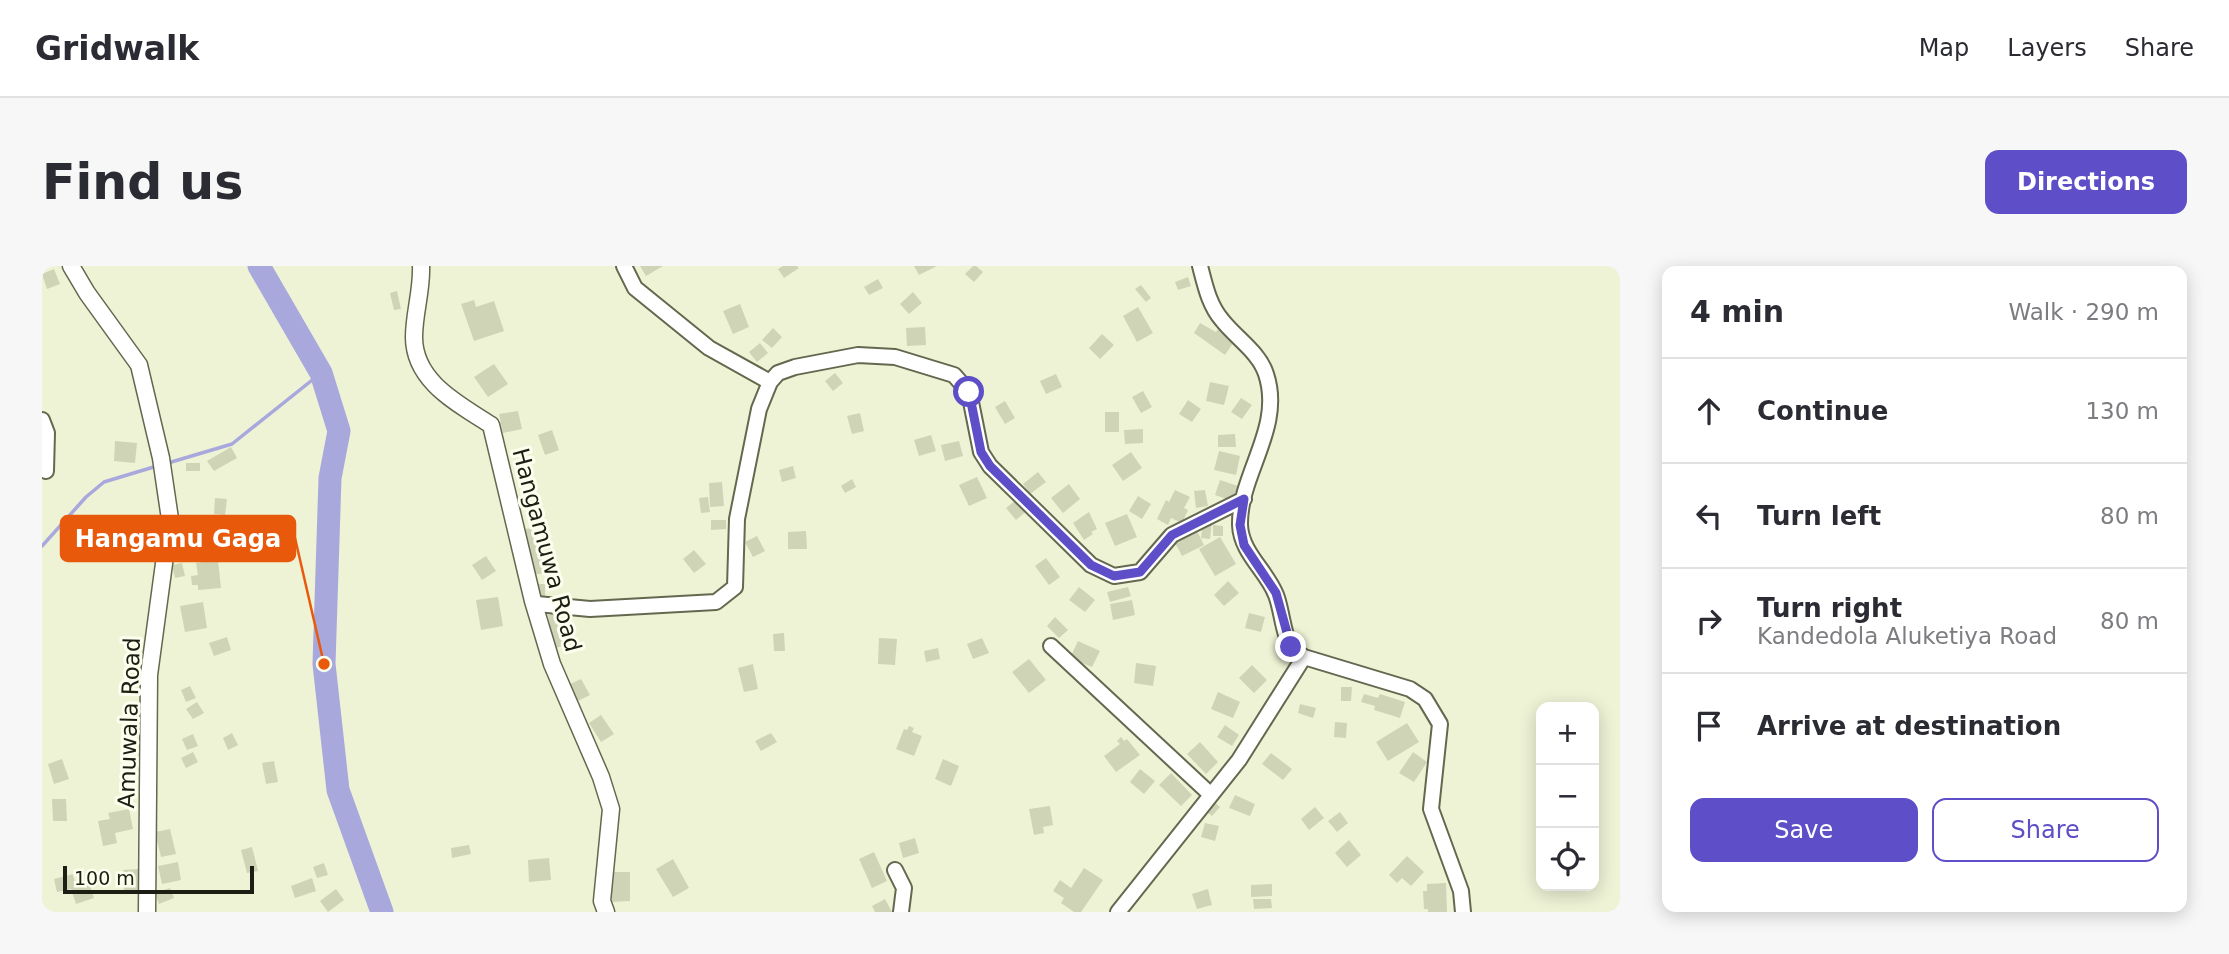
<!DOCTYPE html>
<html lang="en">
<head>
<meta charset="utf-8">
<style>
	:root { --surface:#fff; --page:#f7f7f7; --text:#2b2b33; --muted:#7c7c81; --line:#e1e1e2; --accent:#5e4ec7 }
	body { margin:0; font-family:"DejaVu Sans",sans-serif; background:var(--page); color:var(--text) }
	.controls { position:absolute; right:21px; bottom:21px; display:grid; overflow:hidden; border-radius:14px; box-shadow:0 4px 18px #0003 }
	.controls button { width:63px; height:63px; display:grid; place-items:center; padding:0; border:0; border-bottom:2px solid var(--line); background:var(--surface); color:var(--text); font:35px sans-serif }
	.scale { position:absolute; left:21px; bottom:18px; width:191px; box-sizing:border-box; padding-left:7px; border:4px solid #1c1d13; border-top:0; font-size:19px; line-height:24px; white-space:nowrap; color:#1c1d13; -webkit-text-stroke:5px #fcffed; paint-order:stroke }
	.stop { position:absolute; width:21px; height:21px; margin:-16px; border:5px solid #5e4ec7; border-radius:50%; background:#fff }
	.stop.end { background:#5e4ec7; border-color:#fff; box-shadow:0 2px 7px #0008 }
	.list { margin:0; padding:0; list-style:none }
	h2 { display:flex; justify-content:space-between; align-items:center; height:91px; margin:0; padding:0 28px; font-size:30px }
	h2 small { font-size:23px; font-weight:400; color:var(--muted) }
	.list li { display:grid; grid-template-columns:46px 1fr auto; gap:21px; align-items:center; box-sizing:border-box; height:105px; padding:0 28px; border-top:2px solid var(--line) }
	.list b { display:block; font-size:26px; white-space:nowrap }
	.list p { margin:0; font-size:23px; white-space:nowrap; color:var(--muted) }
	.list em { font-size:23px; font-style:normal; color:var(--muted) }
	.actions { display:flex; gap:14px; padding:21px 28px }
	.actions a { flex:1; padding:16px 0; border:2px solid var(--accent); border-radius:14px; text-align:center; font-size:24px; color:var(--accent) }
	.actions .main { background:var(--accent); color:#fff }
	.icon { flex:none; width:38px; height:38px; fill:none; stroke:currentColor; stroke-width:2; stroke-linecap:round; stroke-linejoin:round }
	.map { position:relative; flex:none; width:1578px; height:646px; overflow:hidden; border-radius:14px }
	header { display:flex; align-items:center; gap:42px; box-sizing:border-box; height:98px; padding:0 35px; background:var(--surface); border-bottom:2px solid var(--line) }
	header strong { font-size:33px }
	nav { display:flex; gap:38px; margin-inline-start:auto; font-size:24px }
	.intro { display:flex; align-items:center; justify-content:space-between; box-sizing:border-box; height:168px; padding:0 42px }
	h1 { margin:0; font-size:49px }
	.button { padding:18px 32px; border-radius:14px; background:var(--accent); color:#fff; font-size:24px; font-weight:700 }
	main { display:flex; gap:42px; padding:0 42px }
	aside { flex:1; background:var(--surface); border-radius:14px; box-shadow:0 4px 18px #0003 }
	.map>svg:first-child { display:block }
	.lines { fill:none; stroke-linecap:round; stroke-linejoin:round }
	.stream { stroke:#a8a8dd; stroke-width:3.5 }
	.river { stroke:#a8a8dd; stroke-width:23 }
	.building { fill:#d0d4b7 }
	.minor-casing { stroke:#65684f; stroke-width:18 }
	.tertiary-casing { stroke:#65684f; stroke-width:19 }
	.minor { stroke:#fff; stroke-width:14 }
	.tertiary { stroke:#fff; stroke-width:16 }
	.route { stroke:#5e4ec7; stroke-width:9 }
	.labels { text-anchor:middle; dominant-baseline:central; stroke-width:6; stroke-linejoin:round; paint-order:stroke }
	.street-label { font-size:23px; fill:#1c1d13; stroke:#fcffed }
	.leader { fill:none; stroke:#e8590c; stroke-width:2.5 }
	.callout-dot { fill:#e8590c; stroke:#fcffed; stroke-width:2.5 }
	.callout { fill:#e8590c; stroke:#e8590c; stroke-width:2.5 }
	.callout-label { font-size:24px; text-anchor:middle; font-weight:bold; fill:#fff }
</style>
</head>
<body>
<header>
<strong>Gridwalk</strong>
<nav><a>Map</a><a>Layers</a><a>Share</a></nav>
</header>
<div class="intro"><h1>Find us</h1><a class="button">Directions</a></div>
<main>
<div class="map">
<svg width="1578" height="646" viewBox="0 0 1578 646">
	<rect width="100%" height="100%" fill="#eef3d6"/>
	<g class="lines">
		<path class="stream" d="M126,197L190,178L279,107
			M0,280L44,231L62,216L115,200"/>
		<path class="river" d="M217,0L279,107L297,165L288,212L282,398L296,524L340,646"/>
	</g>
	<path class="building" d="M598,0H621L604,10Z
		M741,0H755L757,2L742,12L736,3Z
		M872,0H895L877,9Z
		M931,0H934L941,6L932,16L923,8Z
		M12,3L18,18L5,23L0,8Z
		M1146,11L1149,20L1136,24L1133,16Z
		M836,13L841,22L827,29L822,21Z
		M1099,19L1109,32L1104,36L1093,23Z
		M355,25L359,43L352,44L348,27Z
		M871,26L880,37L867,48L858,38Z
		M432,34L434,41L452,35L462,65L432,75L419,38Z
		M698,38L707,61L691,68L681,45Z
		M1096,41L1111,67L1095,76L1081,50Z
		M1158,57L1174,66L1176,63L1193,74L1183,89L1152,67Z
		M883,61L884,79L865,80L864,62Z
		M731,62L740,71L730,82L720,74Z
		M1060,68L1072,79L1058,93L1047,82Z
		M718,77L726,87L715,96L707,86Z
		M452,98L466,118L446,131L432,111Z
		M793,107L801,117L791,125L783,115Z
		M1014,108L1020,121L1004,128L998,115Z
		M1168,116L1187,120L1182,139L1164,135Z
		M1101,125L1110,141L1099,147L1090,131Z
		M1199,132L1210,139L1200,153L1189,146Z
		M1146,134L1159,143L1150,156L1137,148Z
		M963,135L973,152L963,158L953,141Z
		M476,145L480,163L461,167L457,148Z
		M1063,146H1077V166H1063Z
		M818,147L822,165L810,168L805,150Z
		M1101,163V177L1083,178L1082,164Z
		M510,164L517,184L503,189L496,169Z
		M1193,168L1194,181H1176V169Z
		M889,169L894,185L877,190L872,174Z
		M73,175L95,177L93,197L72,195Z
		M917,175L921,190L903,195L899,179Z
		M189,181L195,192L172,205L165,195Z
		M1177,185L1198,190L1194,209L1172,204Z
		M1089,186L1100,202L1081,215L1070,199Z
		M144,197H158V205H144Z
		M751,200L754,212L740,216L737,204Z
		M996,206L1004,216L988,228L981,218Z
		M935,211L945,232L927,240L917,219Z
		M810,213L814,221L803,227L799,220Z
		M1178,214L1196,220L1190,235L1173,229Z
		M680,216L682,240L668,241L667,217Z
		M1027,218L1038,233L1021,247L1009,232Z
		M1133,224L1148,231L1142,242L1146,244L1140,257L1129,252L1126,259L1115,253L1124,234L1127,236Z
		M1163,224L1166,240L1154,242L1152,225Z
		M1096,230L1109,238L1100,253L1087,245Z
		M666,231L668,246L659,247L657,232Z
		M978,231L987,243L974,254L964,242Z
		M173,232L185,233L183,249L172,248Z
		M1047,246L1055,263L1049,266L1051,268L1042,274L1031,257Z
		M1085,248L1095,271L1073,280L1063,257Z
		M669,254H684V263L669,264Z
		M1161,255L1170,256L1168,273L1159,272Z
		M1171,259L1181,260V270H1171Z
		M506,260L512,306L488,309L483,263Z
		M1154,263L1162,279L1140,290L1132,275Z
		M764,265L765,283H746V266Z
		M715,270L723,285L711,291L703,276Z
		M1178,271L1194,298L1173,310L1157,283Z
		M652,284L664,298L652,307L641,293Z
		M444,290L454,305L440,314L430,299Z
		M1004,292L1018,311L1007,319L993,300Z
		M176,294L179,322L156,324V319H150L149,310L156,309L154,297Z
		M140,297L143,310L133,312L130,299Z
		M1186,315L1197,327L1182,340L1172,329Z
		M491,318H503V331H492Z
		M1037,321L1053,334L1043,346L1027,334Z
		M1086,321L1089,330L1068,336L1065,326Z
		M456,331L461,360L439,364L434,334Z
		M1090,334L1093,349L1071,354L1068,338Z
		M161,336L165,362L143,366L138,340Z
		M519,346L526,379L513,382L506,349Z
		M1207,347L1223,351L1219,366L1203,362Z
		M1013,351L1026,364L1017,372L1005,360Z
		M742,367L743,385H732L731,368Z
		M185,371L189,384L172,390L167,377Z
		M837,372L855,373L853,399L836,398Z
		M940,372L947,387L931,393L925,378Z
		M1036,375L1058,385L1050,401L1028,392Z
		M896,382L898,393L884,396L882,385Z
		M987,393L1004,414L987,427L970,406Z
		M1094,397L1114,400L1111,420L1092,417Z
		M97,398L100,409L87,412L85,401Z
		M711,398L716,423L702,426L696,402Z
		M1210,399L1225,414L1212,427L1197,412Z
		M539,413L548,429L534,436L526,419Z
		M148,420L154,432L144,436L139,424Z
		M1299,421H1310L1309,435H1299Z
		M1176,426L1198,436L1191,452L1169,443Z
		M1322,428L1336,432L1338,428L1363,436L1358,452L1332,444L1333,440L1319,436Z
		M155,436L162,447L151,453L144,443Z
		M1258,438L1274,442L1271,452L1256,447Z
		M559,449L572,468L559,476L547,457Z
		M1293,456L1305,457L1304,472L1292,471Z
		M1365,457L1377,476L1346,495L1334,476Z
		M1183,459L1197,469L1190,480L1175,471Z
		M867,460L872,462L870,466L880,470L872,490L854,483L862,463L865,464Z
		M190,467L196,479L186,484L181,472Z
		M729,467L735,476L719,485L713,475Z
		M151,468L156,480L145,484L140,473Z
		M1079,471L1082,475L1085,473L1098,489L1074,506L1062,490L1078,478L1075,475Z
		M1158,476L1176,496L1164,508L1145,488Z
		M151,486L156,496L144,502L139,492Z
		M1371,486L1385,496L1372,516L1357,507Z
		M1229,487L1250,503L1241,514L1220,498Z
		M20,493L27,513L12,518L6,498Z
		M901,493L917,500L909,520L893,513Z
		M232,495L236,516L224,518L220,497Z
		M1098,503L1113,515L1102,528L1088,516Z
		M1129,507L1150,529L1139,540L1117,519Z
		M1193,529L1213,538L1208,550L1187,542Z
		M10,533H24L25,555H11Z
		M1170,534L1178,541L1170,550L1162,544Z
		M1008,540L1011,559L1001,561L1002,567L992,569L987,543Z
		M1273,541L1282,552L1267,564L1259,553Z
		M87,543L91,563L73,567L75,577L61,580L56,555L68,553L66,547Z
		M1298,546L1306,557L1295,566L1286,555Z
		M1163,557L1177,560L1173,575L1159,571Z
		M128,563L134,588L119,591L113,566Z
		M873,572L877,587L861,592L857,577Z
		M1307,574L1319,589L1305,601L1293,587Z
		M427,579L429,588L410,592L409,582Z
		M210,581L216,605L205,607L199,584Z
		M832,586L845,615L830,622L817,593Z
		M1365,590L1382,606L1369,620L1360,612L1355,617L1347,609Z
		M507,592L509,614L487,616L486,594Z
		M631,593L647,622L631,631L614,603Z
		M136,596L139,614L120,618L116,600Z
		M282,597L286,609L275,612L271,601Z
		M1042,602L1061,614L1039,646H1032L1019,637L1022,632L1011,625L1018,614L1029,622Z
		M96,603L97,626L82,627L81,604Z
		M569,606H588V635L570,636Z
		M31,608L34,621L47,617L52,632L34,638L29,623L15,626L12,613Z
		M270,612L274,625L253,632L249,620Z
		M1404,617L1405,646H1386V643H1382L1381,625H1385V618Z
		M1230,618V630L1209,631V619Z
		M128,622L132,632L117,638L113,627Z
		M294,623L302,634L286,646L278,635Z
		M1166,623L1170,639L1155,643L1150,628Z
		M843,633L850,646H833L830,640Z
		M1211,633H1229L1230,642L1212,643Z"/>
	<g class="lines">
		<g class="minor-casing">
			<path id="minor" d="M582,0L593,22L667,82L728,116
				M1158,0C1163,19 1167,39 1180,54C1194,72 1217,86 1224,108C1242,162 1197,208 1198,259C1199,287 1225,305 1234,329C1240,344 1241,369 1249,381C1252,385 1258,388 1262,391L1368,423L1383,433L1398,458L1389,543L1419,625L1421,646
				M0,154L5,167L4,205
				M491,335L495,338L548,343L674,336L693,321L695,253L717,143L728,116L736,107L753,101L816,89L853,91L912,109L927,126L939,186L948,200L1049,299L1072,310L1098,306L1130,269L1202,233
				M1009,380L1168,528
				M853,604L862,622L859,646
				M1076,646L1197,494L1262,391"/>
		</g>
		<g class="tertiary-casing">
			<path id="tertiary" d="M29,0L45,27L97,99L119,192L128,253L107,409L105,646
				M379,0C380,25 372,47 372,71C372,116 417,138 449,159L491,335L510,398L559,511L569,543L560,635L564,646"/>
		</g>
		<use href="#minor" class="minor"/>
		<use href="#tertiary" class="tertiary"/>
	</g>
	<g class="lines">
		<path class="route" d="M927,126L939,186L948,200L1049,299L1072,310L1098,306L1130,269L1202,233L1198,259L1202,279L1234,327L1249,381"/>
	</g>
	<g class="labels">
		<g class="street-label">
			<text transform="translate(505 284) rotate(75)">Hangamuwa Road</text>
			<text transform="translate(87 457) rotate(-88)">Amuwala Road</text>
		</g>
	</g>
	<path class="leader" d="M282 398L253 272"/>
	<circle class="callout-dot" cx="282" cy="398" r="7"/>
	<rect class="callout" x="19" y="250" width="234" height="45" rx="7"/>
	<g class="callout-label">
		<text x="136" y="281">Hangamu Gaga</text>
	</g>
</svg>
<div class="controls">
<button>+</button>
<button>−</button>
<button><svg class="icon" aria-label="locate" viewBox="0 0 24 24"><circle cx="12" cy="12" r="6"/><path d="M12 2v4M12 18v4M2 12h4M18 12h4"/></svg></button>
</div>
<div class="scale">100 m</div>
<div class="stop" style="left:927px;top:126px"></div>
<div class="stop end" style="left:1249px;top:381px"></div>
</div>
<aside>
<h2>4 min<small>Walk · 290 m</small></h2>
<ul class="list">
<li><svg class="icon" aria-label="ahead" viewBox="0 0 24 24"><path d="M12 20V5M6 11l6-6 6 6"/></svg><div><b>Continue</b></div><em>130 m</em></li>
<li><svg class="icon" aria-label="left" viewBox="0 0 24 24"><path d="M17 20v-9H6M10 6l-5 5 5 5"/></svg><div><b>Turn left</b></div><em>80 m</em></li>
<li><svg class="icon" aria-label="right" viewBox="0 0 24 24"><path d="M7 20v-9h11M14 6l5 5-5 5"/></svg><div><b>Turn right</b><p>Kandedola Aluketiya Road</p></div><em>80 m</em></li>
<li><svg class="icon" aria-label="arrive" viewBox="0 0 24 24"><path d="M6 21V4h12l-3 4 3 4H6"/></svg><div><b>Arrive at destination</b></div></li>
</ul>
<div class="actions"><a class="main">Save</a><a>Share</a></div>
</aside>
</main>
</body>
</html>
